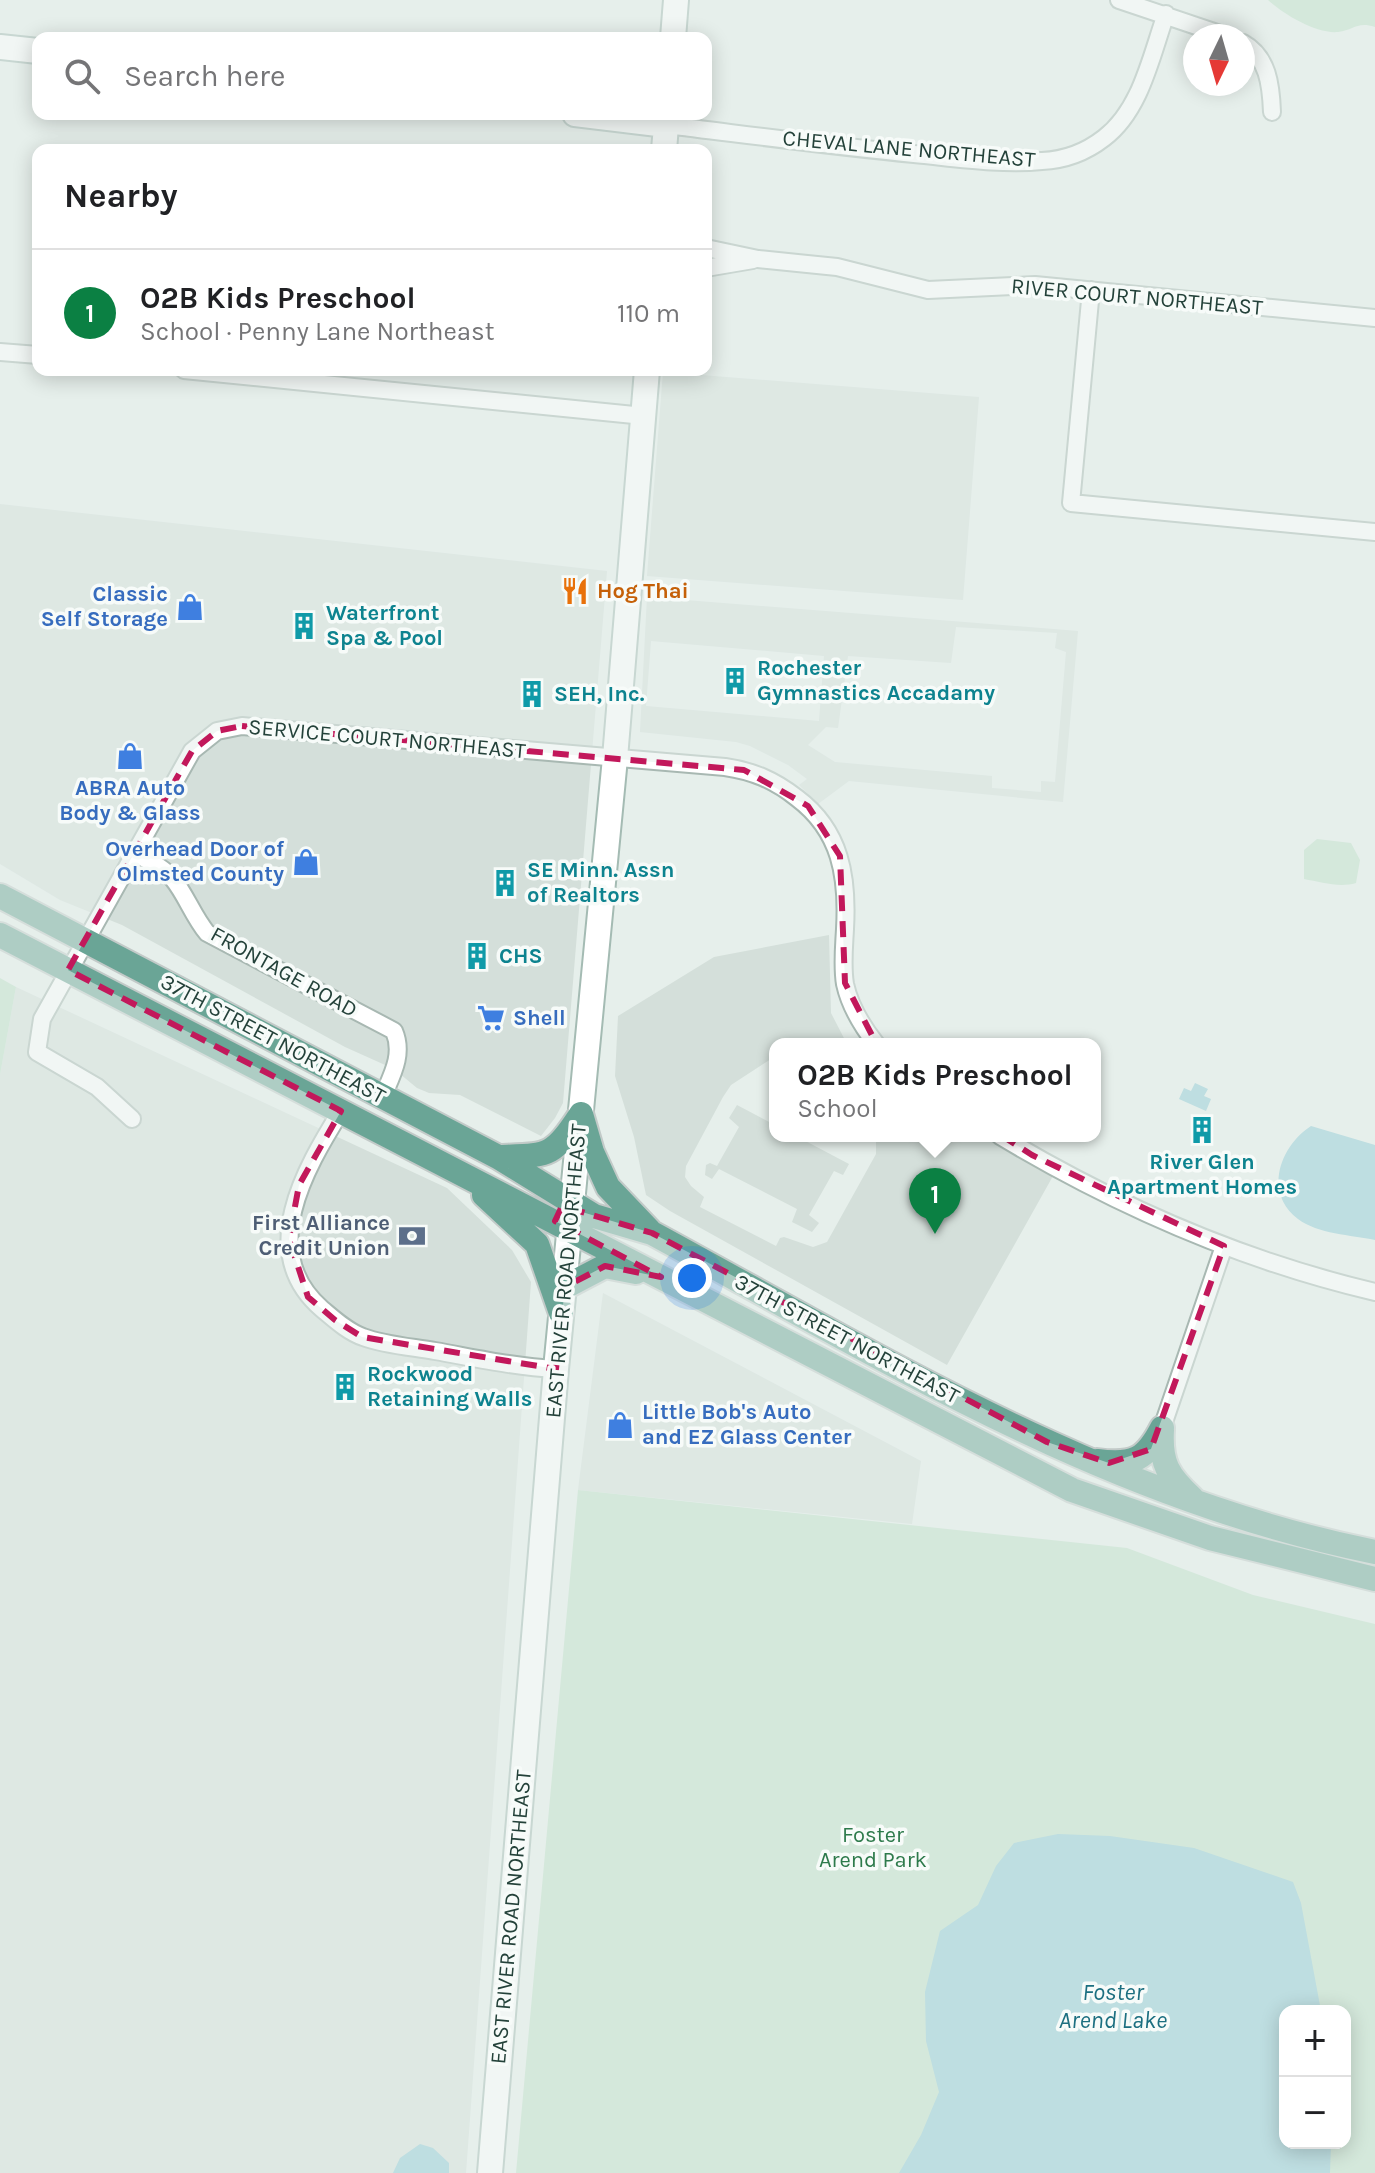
<!DOCTYPE html>
<html lang="en">
<head>
<meta charset="utf-8">
<style>
	:root { --surface:#fff; --page:#f2f2f2; --text:#202124; --muted:#757577; --line:#e0e0e0; --accent:#0b8043 }
	body { margin:0; font-family:Karla,sans-serif; background:var(--page); color:var(--text) }
	.controls { position:absolute; right:24px; bottom:24px; display:grid; overflow:hidden; border-radius:16px; box-shadow:0 4px 20px #0003 }
	.controls button { width:72px; height:72px; display:grid; place-items:center; padding:0; border:0; border-bottom:2px solid var(--line); background:var(--surface); color:var(--text); font:40px sans-serif }
	.compass { position:absolute; left:1183px; top:24px; width:72px; height:72px; border-radius:50%; background:var(--surface); box-shadow:0 4px 20px #0003; rotate:185deg }
	.you { position:absolute; left:692px; top:1278px; width:28px; height:28px; margin:-20px; border:6px solid #fff; border-radius:50%; background:#1a73e8; box-shadow:0 0 0 12px #1a73e833 }
	.badge { display:grid; place-items:center; width:52px; height:52px; border-radius:50%; background:var(--accent); color:#fff; font-size:26px; font-weight:700 }
	.pin { position:absolute; translate:-50% -66px; filter:drop-shadow(0 2px 4px #0008) }
	.pin::after { content:''; position:absolute; top:42px; width:28px; height:24px; background:inherit; clip-path:polygon(0 0,100% 0,50% 100%) }
	.popup { position:absolute; left:769px; top:1038px; width:332px; height:104px; box-sizing:border-box; display:grid; place-content:center; border-radius:16px; background:var(--surface); filter:drop-shadow(0 2px 6px #0005); font-size:26px; white-space:nowrap; color:var(--muted) }
	.popup b { font-size:30px; color:var(--text) }
	.popup::after { content:''; position:absolute; left:50%; top:100%; margin-left:-16px; border:16px solid transparent; border-top-color:var(--surface) }
	.list { margin:0; padding:0; list-style:none }
	h2 { display:flex; justify-content:space-between; align-items:center; height:104px; margin:0; padding:0 32px; font-size:34px }
	h2 small { font-size:26px; font-weight:400; color:var(--muted) }
	.list li { display:grid; grid-template-columns:52px 1fr auto; gap:24px; align-items:center; box-sizing:border-box; height:128px; padding:0 32px; border-top:2px solid var(--line) }
	.list b { display:block; font-size:30px; white-space:nowrap }
	.list p { margin:0; font-size:26px; white-space:nowrap; color:var(--muted) }
	.list em { font-size:26px; font-style:normal; color:var(--muted) }
	.icon { flex:none; width:44px; height:44px; fill:none; stroke:currentColor; stroke-width:2; stroke-linecap:round; stroke-linejoin:round }
	.map { position:relative; flex:none; width:1375px; height:2173px; overflow:hidden }
	.search { position:absolute; background:var(--surface); box-shadow:0 4px 20px #0003; left:32px; top:32px; width:680px; height:88px; display:flex; align-items:center; gap:20px; box-sizing:border-box; padding:0 28px; border-radius:16px; color:var(--muted); font-size:30px }
	.panel { position:absolute; background:var(--surface); box-shadow:0 4px 20px #0003; left:32px; top:144px; width:680px; height:232px; border-radius:16px }
	.map>svg:first-child { display:block }
	.built { fill:#d4dfda; fill-rule:evenodd }
	.green { fill:#bfe0c8; fill-rule:evenodd }
	.water { fill:#8ec9d4 }
	.lines { fill:none; stroke-linecap:round; stroke-linejoin:round }
	.street-casing { stroke:#a8b8b2; stroke-width:20 }
	.secondary-casing { stroke:#a4bbb3; stroke-width:28 }
	.primary-casing { stroke:#c2cac8; stroke-width:28 }
	.street { stroke:#fff; stroke-width:16 }
	.secondary { stroke:#fff; stroke-width:24 }
	.primary { stroke:#6aa596; stroke-width:24 }
	.marked { fill:none; stroke:#c2185b; stroke-width:6; stroke-dasharray:16 10; stroke-linejoin:round }
	.labels { text-anchor:middle; dominant-baseline:central; stroke-width:7; stroke-linejoin:round; paint-order:stroke }
	.street-label { font-size:22px; fill:#24423a; stroke:#f7fbf9 }
	.food-label { font-size:22px; font-weight:bold; fill:#c56008; stroke:#f7fbf9; text-anchor:start }
	.shop-label { font-size:22px; font-weight:bold; fill:#366cbe; stroke:#f7fbf9; text-anchor:end }
	.culture-label { font-size:22px; font-weight:bold; fill:#0d838f; stroke:#f7fbf9; text-anchor:start }
	.service-label { font-size:22px; font-weight:bold; fill:#4e5e75; stroke:#f7fbf9; text-anchor:end }
	.park-label { font-size:22px; fill:#2d7a4b; stroke:#f7fbf9 }
	.water-label { font-size:24px; font-style:italic; fill:#1c6f80; stroke:#f7fbf9 }
</style>
</head>
<body>
<div class="map">
<svg width="1375" height="2173" viewBox="0 0 1375 2173">
	<rect width="100%" height="100%" fill="#e6efeb"/>
	<path class="built" d="M663,372L979,397L963,600L647,576Z
		M0,504L607,571L563,1103L555,1118L541,1136L460,1095L429,1093L417,1088L394,1069L345,1047L122,925L60,900L0,864Z
		M647,597L1078,631L1063,802L849,781L818,804L799,785L807,779L788,765L750,746L736,742L640,732ZM956,627L1057,633L1055,648L1066,652L1055,782L1041,781V792L992,788V776L835,762L808,745L826,727L838,728L848,656L951,663ZM651,641L824,656L819,721L646,706Z
		M829,935L831,1013L847,1044H775V1061L771,1059L731,1085L723,1097L686,1166L685,1177L691,1186L704,1197L700,1207L776,1246L780,1238L784,1237L813,1247L827,1242L876,1154V1136H981L1053,1176L947,1365L670,1211L646,1195L634,1137L615,1076L618,1016L714,957Z
		M16,987L447,1188L512,1250L531,1282L466,2173H0V1075Z
		M737,1105L775,1125V1136H796L849,1164L843,1175L834,1171L809,1215L819,1223L812,1232L792,1222L797,1209L719,1169L712,1179L705,1175L706,1165L710,1163L717,1166L739,1127L729,1118Z
		M603,1293L921,1461L912,1524L578,1490Z"/>
	<path class="green" d="M1268,0H1375V27C1357,21 1354,30 1338,32C1316,34 1283,14 1268,0Z
		M1317,839L1351,843L1360,860L1356,883C1339,888 1321,882 1304,879V850Z
		M0,978L16,987L0,1075Z
		M578,1490L1127,1548L1253,1595L1375,1624V2173H516ZM1285,2011H1345V2143H1285Z"/>
	<path class="water" d="M1195,1083L1208,1089L1204,1096L1211,1099L1206,1111L1179,1099L1184,1088L1191,1091Z
		M1311,1126L1375,1145V1240C1351,1235 1318,1234 1298,1219C1263,1193 1280,1146 1311,1126Z
		M1058,1834L1110,1836L1194,1848L1293,1882L1301,1903L1321,2011H1285V2143H1331L1330,2173H899L921,2135L939,2092L926,2041L925,1992L940,1931L978,1905L996,1866L1014,1843Z
		M420,2144L433,2148L449,2163V2173H393L400,2158Z"/>
	<g class="lines">
		<g class="street-casing">
			<path id="street" d="M1119,0L1226,36
				M1243,43C1268,57 1271,85 1272,112
				M666,125C749,135 831,146 914,154C956,158 1000,165 1042,161C1065,160 1086,152 1104,138C1141,110 1151,56 1166,14
				M706,248L758,259L837,267L928,290L1035,285L1375,318
				M706,268L753,260
				M1091,290L1071,503L1375,532
				M0,352L38,355
				M184,370L644,416
				M136,854C149,861 163,867 173,879C186,895 193,916 207,933L394,1031C404,1054 392,1075 383,1096
				M341,1111C305,1169 256,1252 322,1309C334,1319 348,1332 363,1337C384,1345 412,1347 435,1351C475,1358 515,1367 556,1369
				M132,1119L97,1087L37,1052L42,1019L192,751L217,731L242,726L725,767C753,771 774,780 797,798C841,831 848,877 845,929C844,948 842,966 845,984C850,1007 862,1026 876,1044
				M1000,1136C1117,1206 1243,1261 1375,1292
				M1162,1428L1224,1246"/>
		</g>
		<g class="secondary-casing">
			<path id="secondary" d="M673,38L676,0
				M0,47L38,51
				M575,114L666,125
				M664,150L667,114
				M490,2173L556,1369L615,758L647,370"/>
		</g>
		<g class="primary-casing">
			<path id="primary" d="M0,896L498,1157L594,1216L652,1233C886,1360 1110,1499 1375,1552
				M0,935L1072,1490L1210,1538L1375,1579
				M581,1114L592,1152L608,1187L649,1230
				M498,1157C549,1155 552,1158 581,1114
				M484,1195L537,1244L561,1313
				M565,1287L605,1266L636,1272
				M1162,1430C1160,1463 1168,1476 1192,1498
				M1097,1461C1134,1466 1146,1459 1162,1428"/>
		</g>
		<use href="#street" class="street"/>
		<use href="#secondary" class="secondary"/>
		<use href="#primary" class="primary"/>
	</g>
	<path d="M0 0H1375V2173H0ZM242,726L744,770L808,806L840,856L845,983L879,1049L915,1080L1032,1155L1224,1246L1151,1449L1109,1463L1047,1442L652,1233L562,1206L555,1221L661,1277L605,1266L565,1287L556,1369L362,1337L335,1320L308,1297L289,1239L299,1185L341,1111L68,970L192,751L217,731Z" fill="#e6efeb" fill-opacity=".55" fill-rule="evenodd"/>
	<path class="marked" d="M242,726L744,770L808,806L840,856L845,983L879,1049L915,1080L1032,1155L1224,1246L1151,1449L1109,1463L1047,1442L652,1233L562,1206L555,1221L661,1277L605,1266L565,1287L556,1369L362,1337L335,1320L308,1297L289,1239L299,1185L341,1111L68,970L192,751L217,731Z"/>
	<defs>
		<g id="restaurant-bare" transform="scale(2.16)"><path d="M-5-6h1v4h1v-4h1v4h1v-4h1v5L-1.5 .5V6h-2V.5L-5-1ZM5-6V6H3V1.5H1.5Q1.5-4 5-6Z" fill="#e8710a" stroke="#f7fbf9" stroke-width="2.5" paint-order="stroke"/></g>
		<g id="shop-bare" transform="scale(2.16)"><path d="M-5-2.5h2.3a2.7 3.5 0 0 1 5.4 0H5L5.5 6h-11ZM-1.5-2.5h3a1.5 2.3 0 0 0-3 0Z" fill="#3f7fe0" stroke="#f7fbf9" stroke-width="2.5" paint-order="stroke"/></g>
		<g id="building-bare" transform="scale(2.16)"><path d="M-4-6H4V6H1V3H-1V6H-4ZM-2.5-4.3h1.7v1.8h-1.7ZM.8-4.3h1.7v1.8H.8ZM-2.5-1h1.7V.8h-1.7ZM.8-1h1.7V.8H.8Z" fill="#0f9aa8" stroke="#f7fbf9" stroke-width="2.5" paint-order="stroke"/></g>
		<g id="supermarket-bare" transform="scale(2.16)"><path d="M-6-5.5h2.5l.6 2H6L4.5 2H-2.5L-4.4-4H-6ZM-1.5 3.2a1.3 1.3 0 1 0 .1 0ZM3 3.2a1.3 1.3 0 1 0 .1 0Z" fill="#3f7fe0" stroke="#f7fbf9" stroke-width="2.5" paint-order="stroke"/></g>
		<g id="bank-bare" transform="scale(2.16)"><path d="M-6-4H6V4H-6ZM0-2.3a2.3 2.3 0 1 0 0 4.6a2.3 2.3 0 1 0 0-4.6Z" fill="#5c6f8a" stroke="#f7fbf9" stroke-width="2.5" paint-order="stroke"/></g>
	</defs>
	<g fill-rule="evenodd">
		<use href="#restaurant-bare" x="575" y="591"/>
		<use href="#shop-bare" x="190" y="607"/>
		<use href="#building-bare" x="304" y="626"/>
		<use href="#building-bare" x="735" y="681"/>
		<use href="#building-bare" x="532" y="694"/>
		<use href="#shop-bare" x="130" y="756"/>
		<use href="#shop-bare" x="306" y="862"/>
		<use href="#building-bare" x="505" y="883"/>
		<use href="#building-bare" x="477" y="956"/>
		<use href="#supermarket-bare" x="491" y="1018"/>
		<use href="#building-bare" x="1202" y="1130"/>
		<use href="#bank-bare" x="412" y="1236"/>
		<use href="#building-bare" x="345" y="1387"/>
		<use href="#shop-bare" x="620" y="1425"/>
	</g>
	<g class="labels">
		<g class="street-label">
			<text transform="translate(909 149) rotate(5)">CHEVAL LANE NORTHEAST</text>
			<text transform="translate(1137 297) rotate(5)">RIVER COURT NORTHEAST</text>
			<text transform="translate(387 739) rotate(5)">SERVICE COURT NORTHEAST</text>
			<text transform="translate(284 972) rotate(29)">FRONTAGE ROAD</text>
			<text transform="translate(273 1039) rotate(28)">37TH STREET NORTHEAST</text>
			<text transform="translate(566 1271) rotate(-85)">EAST RIVER ROAD NORTHEAST</text>
			<text transform="translate(847 1339) rotate(28)">37TH STREET NORTHEAST</text>
			<text transform="translate(511 1917) rotate(-85)">EAST RIVER ROAD NORTHEAST</text>
		</g>
		<g class="food-label">
			<text x="597" y="591">Hog Thai</text>
		</g>
		<g class="shop-label">
			<text x="168" y="594">Classic<tspan x="168" dy="25">Self Storage</tspan></text>
			<text x="130" y="788" text-anchor="middle">ABRA Auto<tspan x="130" dy="25">Body &amp; Glass</tspan></text>
			<text x="284" y="849">Overhead Door of<tspan x="284" dy="25">Olmsted County</tspan></text>
			<text x="513" y="1018" text-anchor="start">Shell</text>
			<text x="642" y="1412" text-anchor="start">Little Bob's Auto<tspan x="642" dy="25">and EZ Glass Center</tspan></text>
		</g>
		<g class="culture-label">
			<text x="326" y="613">Waterfront<tspan x="326" dy="25">Spa &amp; Pool</tspan></text>
			<text x="757" y="668">Rochester<tspan x="757" dy="25">Gymnastics Accadamy</tspan></text>
			<text x="554" y="694">SEH, Inc.</text>
			<text x="527" y="870">SE Minn. Assn<tspan x="527" dy="25">of Realtors</tspan></text>
			<text x="499" y="956">CHS</text>
			<text x="1202" y="1162" text-anchor="middle">River Glen<tspan x="1202" dy="25">Apartment Homes</tspan></text>
			<text x="367" y="1374">Rockwood<tspan x="367" dy="25">Retaining Walls</tspan></text>
		</g>
		<g class="service-label">
			<text x="390" y="1223">First Alliance<tspan x="390" dy="25">Credit Union</tspan></text>
		</g>
		<g class="park-label">
			<text x="873" y="1835">Foster<tspan x="873" dy="25">Arend Park</tspan></text>
		</g>
		<g class="water-label">
			<text x="1113" y="1992">Foster<tspan x="1113" dy="28">Arend Lake</tspan></text>
		</g>
	</g>
</svg>
<div class="controls">
<button>+</button>
<button>−</button>
</div>
<svg class="compass" viewBox="-18 -18 36 36"><path d="M0-13l5 13h-10z" fill="#e53935"/><path d="M0 13l5-13h-10z" fill="#757577"/></svg>
<div class="you"></div>
<div class="pin badge" style="left:935px;top:1234px">1</div>
<div class="popup"><b>O2B Kids Preschool</b>School</div>
<div class="search"><svg class="icon" aria-label="search" viewBox="0 0 24 24"><circle cx="10" cy="10" r="6"/><path d="M15 15l6 6"/></svg>Search here</div>
<section class="panel">
<h2>Nearby<small></small></h2>
<ul class="list">
<li><span class="badge">1</span><div><b>O2B Kids Preschool</b><p>School · Penny Lane Northeast</p></div><em>110 m</em></li>
</ul>
</section>
</div>
</body>
</html>
